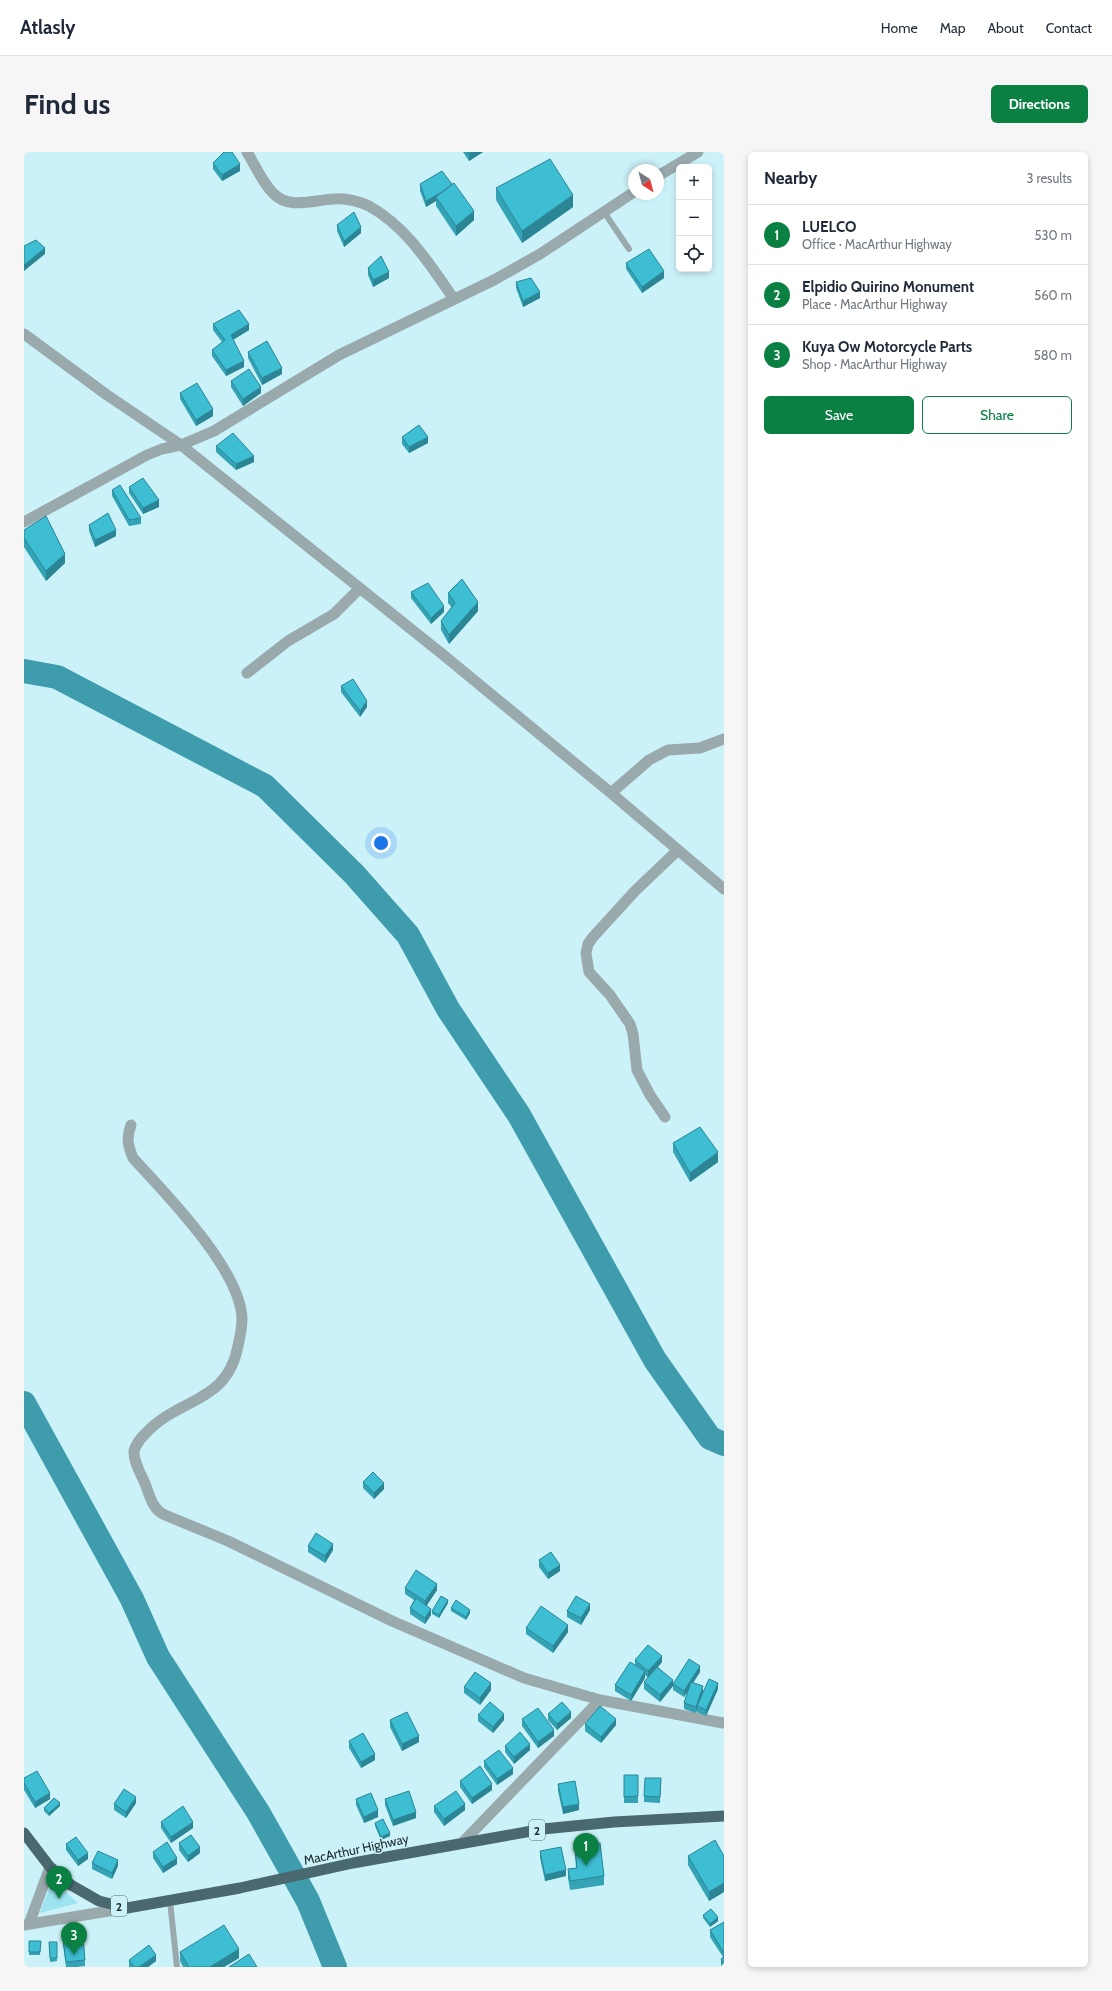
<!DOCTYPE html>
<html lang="en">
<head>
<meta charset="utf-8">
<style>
	:root { --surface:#fff; --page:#f6f6f7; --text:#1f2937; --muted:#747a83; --line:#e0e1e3; --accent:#0b8043 }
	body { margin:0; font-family:Cabin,sans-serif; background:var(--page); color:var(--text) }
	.controls { position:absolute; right:12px; top:12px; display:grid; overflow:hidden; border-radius:6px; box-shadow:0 2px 6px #0003 }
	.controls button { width:36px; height:36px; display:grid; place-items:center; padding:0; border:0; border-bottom:1px solid var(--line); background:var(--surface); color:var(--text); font:20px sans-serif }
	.compass { position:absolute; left:604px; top:12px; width:36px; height:36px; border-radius:50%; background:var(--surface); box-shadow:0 2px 6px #0003; rotate:144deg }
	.you { position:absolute; left:357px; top:691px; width:14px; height:14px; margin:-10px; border:3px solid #fff; border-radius:50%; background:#1a73e8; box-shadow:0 0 0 6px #1a73e833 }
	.badge { display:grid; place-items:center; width:26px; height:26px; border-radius:50%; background:var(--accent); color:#fff; font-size:13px; font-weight:700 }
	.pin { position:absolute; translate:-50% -33px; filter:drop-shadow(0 1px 2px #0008) }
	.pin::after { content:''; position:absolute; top:21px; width:14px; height:12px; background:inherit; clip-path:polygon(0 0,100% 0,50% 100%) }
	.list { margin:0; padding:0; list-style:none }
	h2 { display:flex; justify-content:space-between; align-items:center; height:52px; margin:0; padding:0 16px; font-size:17px }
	h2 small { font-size:13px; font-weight:400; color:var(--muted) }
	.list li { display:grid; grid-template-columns:26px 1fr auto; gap:12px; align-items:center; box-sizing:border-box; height:60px; padding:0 16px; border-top:1px solid var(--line) }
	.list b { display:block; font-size:15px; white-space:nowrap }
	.list p { margin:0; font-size:13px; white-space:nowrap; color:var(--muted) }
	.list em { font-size:13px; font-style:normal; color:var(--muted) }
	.actions { display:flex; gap:8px; padding:12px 16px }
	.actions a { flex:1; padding:9px 0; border:1px solid var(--accent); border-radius:6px; text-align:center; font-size:14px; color:var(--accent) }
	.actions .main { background:var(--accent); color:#fff }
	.icon { flex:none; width:22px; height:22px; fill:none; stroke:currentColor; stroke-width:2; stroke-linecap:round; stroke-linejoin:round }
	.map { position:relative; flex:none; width:700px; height:1815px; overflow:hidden; border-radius:6px }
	header { display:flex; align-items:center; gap:24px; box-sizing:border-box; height:56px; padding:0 20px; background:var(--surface); border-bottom:1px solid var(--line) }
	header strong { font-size:19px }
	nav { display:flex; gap:22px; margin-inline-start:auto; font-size:14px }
	.intro { display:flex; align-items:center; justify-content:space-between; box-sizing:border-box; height:96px; padding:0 24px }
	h1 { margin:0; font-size:28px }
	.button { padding:10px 18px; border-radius:6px; background:var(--accent); color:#fff; font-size:14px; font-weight:700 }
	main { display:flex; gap:24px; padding:0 24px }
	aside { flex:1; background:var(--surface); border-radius:6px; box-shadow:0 2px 6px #0003 }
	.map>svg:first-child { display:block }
	.green { fill:#9de4f1 }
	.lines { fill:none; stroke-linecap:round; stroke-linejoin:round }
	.river { stroke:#3e9cac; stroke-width:24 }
	.service { stroke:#99a9ac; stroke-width:6 }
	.minor { stroke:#99a9ac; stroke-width:11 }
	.tertiary { stroke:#99a9ac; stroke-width:11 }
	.trunk { stroke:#4a696f; stroke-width:11 }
	.wall { fill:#34a3b5 }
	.shaded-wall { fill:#2b8594 }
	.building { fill:#3dbed3; stroke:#2b8594 }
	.labels { text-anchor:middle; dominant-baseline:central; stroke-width:3; stroke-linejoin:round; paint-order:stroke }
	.shield { fill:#ccf2f9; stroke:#52676b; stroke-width:1 }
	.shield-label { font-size:12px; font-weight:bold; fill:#1d2c2e }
	.street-label { font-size:13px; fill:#1d2c2e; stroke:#ccf2f9 }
</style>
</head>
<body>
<header>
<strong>Atlasly</strong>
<nav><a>Home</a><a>Map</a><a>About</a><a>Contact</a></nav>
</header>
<div class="intro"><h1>Find us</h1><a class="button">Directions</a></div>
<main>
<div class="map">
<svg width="700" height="1815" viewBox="0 0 700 1815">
	<rect width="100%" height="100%" fill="#ccf2f9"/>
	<path class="green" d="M28,1729L54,1751L16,1761Z"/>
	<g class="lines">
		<path class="river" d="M0,519L33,525L241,634L330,722L384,783L424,857L495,963L631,1208L686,1286L700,1292
			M0,1251L108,1447L134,1505L234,1660L284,1749L311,1815"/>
		<path class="service" d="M580,60L605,97
			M146,1749L153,1815"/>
		<path class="minor" d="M223,0C231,13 238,30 249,41C264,58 290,48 310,47C322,46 334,49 345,54C383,75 406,113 430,147
			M0,182L83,243L157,293L417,501L587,641L700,737
			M223,521L264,489L310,462L336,436
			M587,641L625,608L644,598L676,596L700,587
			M641,965L626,943L613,918L609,882L606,872L586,843L565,820L562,801L564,792L569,785L611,739L654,698
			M107,973C102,986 104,994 109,1006C142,1042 217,1118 218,1167C218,1176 216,1185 214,1194C203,1252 155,1245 121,1282C116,1287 112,1292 110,1299C109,1309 118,1324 122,1334C126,1345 129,1358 141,1363L204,1389L368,1469L500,1526L576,1548L699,1571
			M438,1691L576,1548"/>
		<path class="tertiary" d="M634,24L674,0
			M0,370L123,303L138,297L157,293L190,279L315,203L470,128L516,102L610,40
			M5,1772L26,1715
			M0,1773L103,1756"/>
		<path class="trunk" d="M0,1681L26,1715L47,1733L75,1749L103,1756L216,1736L329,1711L519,1677L590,1670L700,1664"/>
	</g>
	<path class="wall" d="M439,0H459L445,9Z
		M189,11L216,19L198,29L189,17Z
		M396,32L450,68L432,84L412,54V49L402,55L396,39Z
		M472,36L549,55L498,91L472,48Z
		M313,73L337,81L320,95L313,79Z
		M602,111L640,126L618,141L602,117Z
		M344,116L365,126L349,135L344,123Z
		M492,130L516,146L499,155L492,136Z
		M189,172L225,178L209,188L220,215L202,224L188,204V198L198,190L189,178Z
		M224,200L258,222L238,233L224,206Z
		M207,229L237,241L219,254L207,235Z
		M156,241L189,264L172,274L156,247Z
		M378,285L404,291L385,301L378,292Z
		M192,294L230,310L212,318L192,300Z
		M105,335L135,355L119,362L105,341Z
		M88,338L117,366V372L105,374L88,344Z
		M65,373L92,384L71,395L65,379Z
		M0,378L41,411L22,429L0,395Z
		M387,440L420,460L407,472L387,446Z
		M424,441L454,459L425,492L417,478V469L428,456L424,451Z
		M317,534L343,555L336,565L317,540Z
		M649,991L694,1010L666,1030L649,1000Z
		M339,1330L360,1337L350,1347L339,1336Z
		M284,1394L309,1398L301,1411L284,1400Z
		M515,1408L536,1419L524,1427L515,1415Z
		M381,1436L413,1438L403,1453L407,1463L401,1472L386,1462V1456L390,1448L381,1442Z
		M424,1451L415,1466L408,1462V1459Z
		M427,1456L446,1461L442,1468L427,1459Z
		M566,1458L557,1473L543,1465V1459Z
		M502,1476L544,1480L529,1501L502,1482Z
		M611,1508L638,1510L634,1515L649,1531L676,1520L669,1531L679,1540L677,1544L694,1537L682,1564L673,1560V1557L672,1561L660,1557V1551L664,1538L660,1545L649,1538V1534L636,1550L620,1537V1530L624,1526L621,1523V1526L607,1549L591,1539V1533L611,1513Z
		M440,1535L467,1538L456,1553L440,1541Z
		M524,1562L547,1566L533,1578L524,1568Z
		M454,1563L480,1568L469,1581L454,1569Z
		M498,1567L530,1584L514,1596L498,1574Z
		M366,1568L395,1590L378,1599L366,1575Z
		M561,1572L592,1573L577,1591L561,1579Z
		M325,1589L351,1608L337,1616L325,1596Z
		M481,1594L506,1598L490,1612L481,1600Z
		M460,1609L489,1622L473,1633L460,1615Z
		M600,1623H614V1651H600Z
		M0,1626L26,1647L11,1656L0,1638Z
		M637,1626L636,1651L620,1650V1644Z
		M436,1629L468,1638L448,1652L436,1635Z
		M534,1632L555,1658L539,1662L534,1639Z
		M332,1647L354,1665L340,1671L332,1653Z
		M361,1647L392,1666L369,1674L361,1653Z
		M112,1651L102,1666L90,1658V1652Z
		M36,1654L25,1664L20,1659V1656Z
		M410,1654L441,1658L420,1674L410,1660Z
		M137,1670L169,1676L147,1691L137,1676Z
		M351,1671L366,1684L357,1688L351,1674Z
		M155,1691L176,1701L164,1710L155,1698Z
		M42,1692L64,1707L54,1714L42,1698Z
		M551,1695L580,1724V1733L546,1738L544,1726V1717L552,1716L551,1704Z
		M516,1699L542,1724L521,1729L516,1706Z
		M129,1700L153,1712L139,1721L129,1706Z
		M664,1704H700V1740L685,1749L664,1713Z
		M68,1711L94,1714L88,1727L68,1717Z
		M679,1763L694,1769L686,1775L679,1766Z
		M700,1770V1815H698L697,1813V1807L699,1805L686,1785V1778Z
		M39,1787L61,1808V1814L53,1815H42L39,1793Z
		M5,1789H17L16,1803H5Z
		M25,1790H33V1809L26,1810Z
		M156,1800L215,1806L200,1815H159L156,1809Z
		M105,1808L132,1809L124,1815H105Z"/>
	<path class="shaded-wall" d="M449,0H459L445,9V2Z
		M216,12V19L198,29V23Z
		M430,34L412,45V49L402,55V49Z
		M549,43V55L498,91V79Z
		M450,59V68L432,84V74Z
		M337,75V81L320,95V89Z
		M21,96V102L0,119V113Z
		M640,119V126L618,141V135Z
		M365,120V126L349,135V128Z
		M516,140V146L499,155V149Z
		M225,172V178L207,189V183Z
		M220,209V215L202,224V218Z
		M258,216V222L238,233V226Z
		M237,235V241L219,254V247Z
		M189,257V264L172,274V268Z
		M404,285V291L385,301V295Z
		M230,304V310L212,318V312Z
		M135,348V355L119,362V356Z
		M92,378V384L71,395V388Z
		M41,402V411L22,429V419Z
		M454,450V459L425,492V483Z
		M420,454V460L407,472V466Z
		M343,549V555L336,565V559Z
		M694,1000V1010L666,1030V1021Z
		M360,1331V1337L350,1347V1341Z
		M309,1392V1398L301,1411V1404Z
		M536,1413V1419L524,1427V1421Z
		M413,1432V1438L401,1456V1449Z
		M424,1448V1451L415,1466V1463Z
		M566,1452V1458L557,1473V1466Z
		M407,1457V1463L401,1472V1466Z
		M446,1458V1461L442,1468V1465Z
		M544,1473V1480L529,1501V1494Z
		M638,1504V1510L624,1526V1519Z
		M676,1514V1520L660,1545V1539Z
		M621,1519V1526L607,1549V1543Z
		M649,1528V1534L636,1550V1543Z
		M467,1531V1538L456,1553V1546Z
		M694,1531V1537L682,1564V1558Z
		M679,1534V1540L674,1554H673V1557L672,1561V1555Z
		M547,1560V1566L533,1578V1572Z
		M480,1562V1568L469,1581V1575Z
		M592,1567V1573L577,1591V1585Z
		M530,1578V1584L514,1596V1590Z
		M395,1584V1590L378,1599V1592Z
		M506,1592V1598L490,1612V1605Z
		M351,1602V1608L337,1616V1610Z
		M489,1616V1622L473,1633V1627Z
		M468,1632V1638L448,1652V1646Z
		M26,1641V1647L11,1656V1650Z
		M112,1645V1651L102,1666V1660Z
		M36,1651V1654L25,1664V1661Z
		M441,1652V1658L420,1674V1667Z
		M555,1652V1658L539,1662V1655Z
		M354,1658V1665L340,1671V1665Z
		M392,1660V1666L369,1674V1668Z
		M169,1670V1676L147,1691V1685Z
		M366,1681V1684L357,1688V1685Z
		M176,1695V1701L164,1710V1704Z
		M64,1701V1707L54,1714V1708Z
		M153,1706V1712L139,1721V1715Z
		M94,1708V1714L88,1727V1721Z
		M542,1718V1724L521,1729V1723Z
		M700,1731V1740L685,1749V1740Z
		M694,1765V1769L686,1775V1772Z
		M215,1797V1806L200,1815H186Z
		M132,1803V1809L124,1815H115Z"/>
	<path class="building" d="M200,0H208L216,12L198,23L189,11Z
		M444,0H449L445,2Z
		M526,7L549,43L498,79L472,36Z
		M418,19L428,32L418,40L402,49L396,32Z
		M430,31L450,59L432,74L412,45Z
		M330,60L337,75L320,89L313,73Z
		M12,88L21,96L0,113V94Z
		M625,97L640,119L618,135L602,111Z
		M357,104L365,120L349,128L344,116Z
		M507,126L516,140L499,149L492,130Z
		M215,158L225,172L207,183L220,209L202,218L188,198L201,188L189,172Z
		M243,189L258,216L238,226L224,200Z
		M225,217L237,235L219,247L207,229Z
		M173,231L189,257L172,268L156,241Z
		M395,273L404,285L385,295L378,285Z
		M209,281L230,304L212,312L192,294Z
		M119,326L135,348L119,356L105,335Z
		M96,333L117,366L105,368L88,338Z
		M84,361L92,378L71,388L65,373Z
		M22,364L41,402L22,419L0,386V378Z
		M438,427L454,450L425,483L417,469L431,451L424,441Z
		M404,431L420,454L407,466L387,440Z
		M329,527L343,549L336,559L317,534Z
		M676,975L694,1000L666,1021L649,991Z
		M349,1320L360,1331L350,1341L339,1330Z
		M292,1381L309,1392L301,1404L284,1394Z
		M527,1400L536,1413L524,1421L515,1408Z
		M392,1418L413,1432L401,1449L381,1436Z
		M417,1444L424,1448L415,1463L408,1459Z
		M552,1444L566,1452L557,1466L543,1459Z
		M392,1446L407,1457L401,1466L386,1456Z
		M432,1448L446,1458L442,1465L427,1456Z
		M517,1454L544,1473L529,1494L502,1476Z
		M624,1493L638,1504L624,1519L611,1508Z
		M665,1507L676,1514L660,1539L649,1532Z
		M606,1510L621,1519L607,1543L591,1533Z
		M633,1515L649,1528L636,1543L620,1530Z
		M451,1520L467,1531L456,1546L440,1535Z
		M685,1527L694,1531L682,1558L673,1554Z
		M667,1530L679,1534L672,1555L660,1551Z
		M466,1550L480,1562L469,1575L454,1563Z
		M538,1550L547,1560L533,1572L524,1562Z
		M576,1554L592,1567L577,1585L561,1572Z
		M514,1556L530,1578L514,1590L498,1567Z
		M383,1560L395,1584L378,1592L366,1568Z
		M496,1580L506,1592L490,1605L481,1594Z
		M339,1581L351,1602L337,1610L325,1589Z
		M475,1598L489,1616L473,1627L460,1609Z
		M456,1614L468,1632L448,1646L436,1629Z
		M13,1619L26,1641L11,1650L0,1631V1626Z
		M600,1623H614V1644L600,1645Z
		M621,1626H637L636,1645L620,1644Z
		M551,1629L555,1652L539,1655L534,1632Z
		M100,1637L112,1645L102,1660L90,1652Z
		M385,1639L392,1660L369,1668L361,1647Z
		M432,1639L441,1652L420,1667L410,1654Z
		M347,1641L354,1658L340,1665L332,1647Z
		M30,1646L36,1651L25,1661L20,1656Z
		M159,1654L169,1670L147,1685L137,1670Z
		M359,1667L366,1681L357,1685L351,1671Z
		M167,1683L176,1695L164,1704L155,1691Z
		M52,1685L64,1701L54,1708L42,1692Z
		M691,1688L700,1704V1731L685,1740L664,1704Z
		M143,1690L153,1706L139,1715L129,1700Z
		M576,1691L580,1724L546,1729L544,1717L553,1716L551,1695Z
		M537,1695L542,1718L521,1723L516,1699Z
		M74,1699L94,1708L88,1721L68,1711Z
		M687,1757L694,1765L686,1772L679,1763Z
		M700,1770V1801L686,1778Z
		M200,1773L215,1797L186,1815H165L156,1800Z
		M59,1784L61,1808L42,1810L39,1787Z
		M5,1789H17L16,1800H5Z
		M25,1790H33V1806H26Z
		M125,1793L132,1803L115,1815H110L105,1808Z
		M225,1802L233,1815H205Z
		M700,1805V1813L697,1807Z"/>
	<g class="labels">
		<g class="shield">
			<rect x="505" y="1668" width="16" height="20" rx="3"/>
			<rect x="87" y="1744" width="16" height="20" rx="3"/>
		</g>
		<g class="shield-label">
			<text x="513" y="1678">2</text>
			<text x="95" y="1754">2</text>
		</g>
		<g class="street-label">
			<text transform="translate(332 1697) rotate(-12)">MacArthur Highway</text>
		</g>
	</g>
</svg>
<div class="controls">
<button>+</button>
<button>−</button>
<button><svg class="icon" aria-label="locate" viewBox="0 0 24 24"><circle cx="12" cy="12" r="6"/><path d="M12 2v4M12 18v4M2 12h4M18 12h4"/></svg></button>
</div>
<svg class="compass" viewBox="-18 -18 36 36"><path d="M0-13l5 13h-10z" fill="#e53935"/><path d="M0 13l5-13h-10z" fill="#747a83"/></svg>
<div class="you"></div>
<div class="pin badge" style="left:562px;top:1714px">1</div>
<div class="pin badge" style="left:35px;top:1747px">2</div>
<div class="pin badge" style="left:50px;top:1803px">3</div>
</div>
<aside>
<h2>Nearby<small>3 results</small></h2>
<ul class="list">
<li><span class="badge">1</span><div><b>LUELCO</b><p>Office · MacArthur Highway</p></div><em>530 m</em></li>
<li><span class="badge">2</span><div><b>Elpidio Quirino Monument</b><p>Place · MacArthur Highway</p></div><em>560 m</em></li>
<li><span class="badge">3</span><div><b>Kuya Ow Motorcycle Parts</b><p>Shop · MacArthur Highway</p></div><em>580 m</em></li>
</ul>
<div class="actions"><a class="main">Save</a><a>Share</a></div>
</aside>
</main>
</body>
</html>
